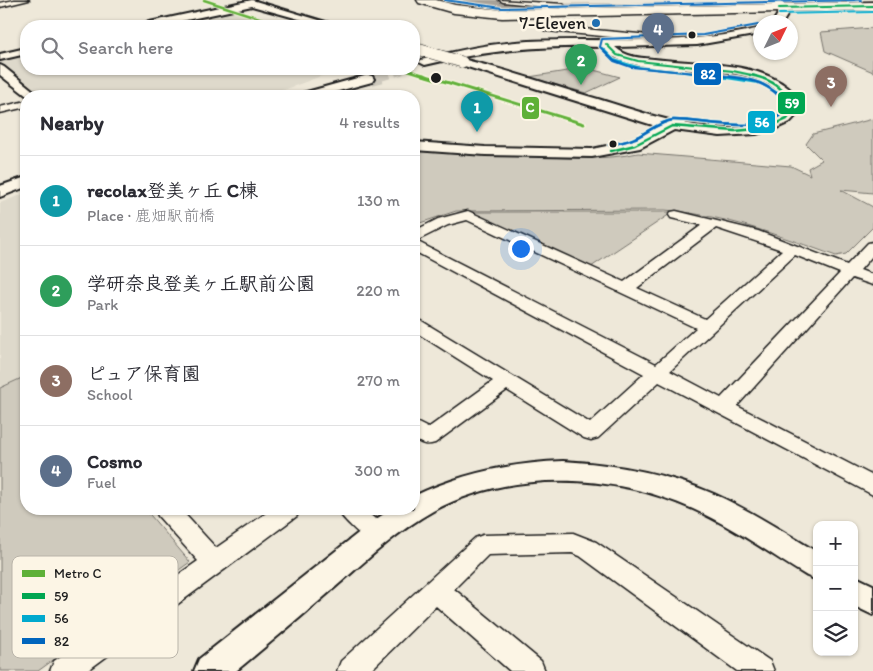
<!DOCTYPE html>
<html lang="en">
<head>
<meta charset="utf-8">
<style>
	:root { --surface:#fff; --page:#f2f2f3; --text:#2b2b33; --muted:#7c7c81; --line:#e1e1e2; --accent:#1f6fb2 }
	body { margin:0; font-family:Itim,"Klee One",sans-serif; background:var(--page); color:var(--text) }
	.controls { position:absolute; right:15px; bottom:15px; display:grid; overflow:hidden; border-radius:10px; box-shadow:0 1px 4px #0004 }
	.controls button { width:45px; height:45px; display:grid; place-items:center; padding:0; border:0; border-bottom:1px solid var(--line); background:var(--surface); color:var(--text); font:25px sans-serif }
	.compass { position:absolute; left:753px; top:15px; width:45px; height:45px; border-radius:50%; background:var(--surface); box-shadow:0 1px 4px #0004; rotate:47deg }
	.you { position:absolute; left:520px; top:248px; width:18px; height:18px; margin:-12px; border:4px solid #fff; border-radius:50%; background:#1a73e8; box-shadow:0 0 0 8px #1a73e833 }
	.badge { display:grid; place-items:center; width:32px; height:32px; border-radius:50%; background:var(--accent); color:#fff; font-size:16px; font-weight:700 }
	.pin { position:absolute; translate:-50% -41px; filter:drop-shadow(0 1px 2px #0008) }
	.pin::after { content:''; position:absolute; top:26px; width:18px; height:15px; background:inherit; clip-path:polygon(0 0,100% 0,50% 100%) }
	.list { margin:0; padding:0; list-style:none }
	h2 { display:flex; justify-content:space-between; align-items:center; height:65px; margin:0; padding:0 20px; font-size:21px }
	h2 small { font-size:16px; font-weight:400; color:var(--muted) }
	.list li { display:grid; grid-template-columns:32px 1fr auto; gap:15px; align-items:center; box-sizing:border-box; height:90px; padding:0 20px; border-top:1px solid var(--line) }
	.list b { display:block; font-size:19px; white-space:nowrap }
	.list p { margin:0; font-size:16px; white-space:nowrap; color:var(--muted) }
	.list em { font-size:16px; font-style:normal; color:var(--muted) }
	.icon { flex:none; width:28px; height:28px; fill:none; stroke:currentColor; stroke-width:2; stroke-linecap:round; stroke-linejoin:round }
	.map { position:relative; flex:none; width:873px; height:671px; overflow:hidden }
	.search { position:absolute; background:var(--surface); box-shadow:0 1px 4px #0004; left:20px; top:20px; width:400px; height:55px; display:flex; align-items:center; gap:12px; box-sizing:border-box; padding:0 18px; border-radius:20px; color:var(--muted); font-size:19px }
	.panel { position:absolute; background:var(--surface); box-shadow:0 1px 4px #0004; left:20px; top:90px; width:400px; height:425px; border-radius:20px }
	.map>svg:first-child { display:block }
	.built { fill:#ded9cb }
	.green { fill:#cfcabd; stroke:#76736c }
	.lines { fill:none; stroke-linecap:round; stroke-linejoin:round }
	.stream { stroke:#6f6c67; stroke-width:2.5 }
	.river { fill:#a7a299; fill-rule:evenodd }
	.tertiary-tunnel-far1 { stroke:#cec9bd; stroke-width:11; stroke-dasharray:11 5; stroke-linecap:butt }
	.tertiary-tunnel { stroke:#cec9bd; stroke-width:14; stroke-dasharray:14 7; stroke-linecap:butt }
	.minor-casing { stroke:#1c1c1c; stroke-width:3 }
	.tertiary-casing { stroke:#1c1c1c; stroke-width:4 }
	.trunk-casing { stroke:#1c1c1c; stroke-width:3 }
	.minor { fill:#fcf5e5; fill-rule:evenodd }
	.tertiary { fill:#fcf5e5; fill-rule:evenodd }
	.trunk { fill:#fcf5e5; fill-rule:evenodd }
	.tertiary-bridge-casing { stroke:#1c1c1c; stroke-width:12; stroke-linecap:butt }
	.tertiary-bridge { stroke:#fcf5e5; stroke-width:11 }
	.bus-1-far1-casing { stroke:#fcf5e5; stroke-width:4 }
	.bus-1-casing { stroke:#fcf5e5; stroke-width:5 }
	.bus-2-far1-casing { stroke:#fcf5e5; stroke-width:4 }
	.bus-2-casing { stroke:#fcf5e5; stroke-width:5 }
	.bus-3-far1-casing { stroke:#fcf5e5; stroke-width:4 }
	.bus-3-casing { stroke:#fcf5e5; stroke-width:5 }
	.bus-1-far1 { stroke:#00a651; stroke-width:2 }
	.bus-1 { stroke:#00a651; stroke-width:2.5 }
	.bus-2-far1 { stroke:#00a9ce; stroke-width:2 }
	.bus-2 { stroke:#00a9ce; stroke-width:2.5 }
	.bus-3-far1 { stroke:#0065bd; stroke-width:2 }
	.bus-3 { stroke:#0065bd; stroke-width:2.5 }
	.metro-1-far1-casing { stroke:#fcf5e5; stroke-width:4.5 }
	.metro-1-casing { stroke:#fcf5e5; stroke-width:5.5 }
	.metro-1-far1 { stroke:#5eb037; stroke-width:2.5 }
	.metro-1 { stroke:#5eb037; stroke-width:3 }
	.poi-dot { fill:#1f6fb2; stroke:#fcf5e5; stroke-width:2 }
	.bus-dot { fill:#1c1c1c; stroke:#fcf5e5; stroke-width:2 }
	.labels { text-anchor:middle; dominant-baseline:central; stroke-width:5; stroke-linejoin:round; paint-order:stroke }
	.far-poi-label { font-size:18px; fill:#1c1c1c; stroke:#fcf5e5; text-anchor:end }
	.key { fill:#fcf5e5; stroke:#b9b4a9; stroke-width:1 }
	.key-label { font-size:14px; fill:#1c1c1c }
	.line-badge { stroke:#fcf5e5; stroke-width:2 }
	.badge-label { font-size:14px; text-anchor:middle; font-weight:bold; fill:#fff }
</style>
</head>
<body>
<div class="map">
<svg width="873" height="671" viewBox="0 0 873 671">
	<rect width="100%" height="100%" fill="#eee8d9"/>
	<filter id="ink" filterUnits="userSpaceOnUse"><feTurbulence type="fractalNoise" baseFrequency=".02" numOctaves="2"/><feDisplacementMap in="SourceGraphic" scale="10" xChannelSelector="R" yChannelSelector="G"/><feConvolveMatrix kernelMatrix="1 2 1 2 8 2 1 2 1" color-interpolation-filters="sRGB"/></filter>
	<g filter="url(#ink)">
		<path class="built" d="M233,9L283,26H150Z
			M26,52V69H348L337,70L268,96H42L0,63V58Z
			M26,193V376L0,388V203Z"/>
		<path class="green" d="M873,28V72L825,51L821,32Z
			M586,68L620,77L586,93L529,77Z
			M873,119V193L841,190L873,207V227L846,254L836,256C780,236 725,215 665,210L456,211L414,225V150C456,154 499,156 541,157C574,158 606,160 638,153L791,166L810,175L808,168L822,160L806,144L813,134Z
			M471,212H673L591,267Z
			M26,376V509H145L190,562L38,671H0V388Z"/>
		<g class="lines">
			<path class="stream" d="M491,10L521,6"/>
			<path class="river" d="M462,0H505L543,4L873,0V6L543,12L468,4Z"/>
			<path class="tertiary-tunnel-far1" d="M379,76L402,69"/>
			<path class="tertiary-tunnel" d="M368,79L383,75"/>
			<g class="minor-casing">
				<path id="minor" d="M14,0H29L0,7V3Z
					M499,0L563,4L572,13L568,15L561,8L503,2Z
					M535,11H541L550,26L661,36L668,44L664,47L658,41L547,31L544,30L534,13Z
					M26,101V107L0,113V107Z
					M468,211L624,282L702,225L671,218L669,215L671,212L676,211L758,231L847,265L868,243L873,242V255L860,270L873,275V285L852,278L737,406L873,476V495L659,382L598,438L591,440L584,438L507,390L435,443C426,446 421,444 414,438V421L428,428L493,381L414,331V319L420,320L590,423L644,374L414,251V231L438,219ZM467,220L696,328L656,364L416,241L448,225ZM716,228L782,250L705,319L637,288ZM795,255L840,273L721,398L670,371Z
					M155,509H180L216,548L272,509H300L297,516L87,671H50L54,661L198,561L158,516Z
					M337,509H363L385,527L389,534L385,541C383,542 380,544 377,544C367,544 341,517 337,509Z
					M573,533L596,542L770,661L774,671H737L580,556L572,553L488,555L454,589L541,661L545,671H510L436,606L370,671H337L341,661L475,538L483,535Z"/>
			</g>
			<g class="tertiary-casing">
				<path id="tertiary" d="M252,0L339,26H324L252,6L158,26H140L145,23Z
					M771,0H781L788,14L783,22H773L778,14Z
					M760,28V34L697,45L615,47C625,57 641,58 654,59C694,64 755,61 787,87C793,91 798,102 802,109L790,122L777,128L756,134L720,136L674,130L640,148L592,157L485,155L414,150V142L485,147L592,149L631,141L659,127L458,64L456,62L462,59C508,70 553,86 598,99C647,114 746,151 788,108C785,104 783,96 779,92C743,59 656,79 614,57C610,55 606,50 603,47C539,46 487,50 425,65L419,62L421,60C457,50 492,43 529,41C607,37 684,47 760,28Z
					M26,48V54L0,60V54Z
					M0,65L4,67L40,96H27L0,75Z
					M368,75L372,76L374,79L372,82L320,96H301L303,93Z
					M26,177V187L0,197V186Z
					M563,461C615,464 666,473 714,494C750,510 783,532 817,552V580L807,576C769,553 733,527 693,509C613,473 511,469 433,511C399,530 370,557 340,583C306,613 271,642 236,671H194L199,659L376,519L392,509H414V496C462,473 510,463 563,461Z
					M854,576L873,585V615L854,606Z"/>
			</g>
			<g class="trunk-casing">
				<path id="trunk" d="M417,0H436L455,5L502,10L873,2V10L502,18L454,13L419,3Z"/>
			</g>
			<use href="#minor" class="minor"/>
			<use href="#tertiary" class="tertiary"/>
			<use href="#trunk" class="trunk"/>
			<g class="tertiary-bridge-casing">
				<path id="tertiary-bridge" d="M414,48L462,62"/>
			</g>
			<use href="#tertiary-bridge" class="tertiary-bridge"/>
			<g class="bus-1-far1-casing">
				<path id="bus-1-far1" d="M779,8L873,6
					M606,44L617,55L638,61L733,71L756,76"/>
			</g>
			<g class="bus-1-casing">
				<path id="bus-1" d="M611,151L635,145L672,126L735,131L767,128L787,119L795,109C783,88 775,80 750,75"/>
			</g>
			<g class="bus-2-far1-casing">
				<path id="bus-2-far1" d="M779,14L873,12
					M602,48L614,60L637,67L721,76"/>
			</g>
			<g class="bus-2-casing">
				<path id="bus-2" d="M609,145C617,143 627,142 635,138C646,133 661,121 673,120C703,119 767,138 787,108L779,94L760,83L709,75"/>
			</g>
			<g class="bus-3-far1-casing">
				<path id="bus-3-far1" d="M445,0L502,8L861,0
					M727,76L631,67L614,61L600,47L602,39L703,35L758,25"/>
			</g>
			<g class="bus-3-casing">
				<path id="bus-3" d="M609,145C617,143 627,142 635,138C646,133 661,121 673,120C703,119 767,138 787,108C774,80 741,77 714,75"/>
			</g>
			<use href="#bus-1-far1" class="bus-1-far1"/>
			<use href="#bus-1" class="bus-1"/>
			<use href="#bus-2-far1" class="bus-2-far1"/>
			<use href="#bus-2" class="bus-2"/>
			<use href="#bus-3-far1" class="bus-3-far1"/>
			<use href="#bus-3" class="bus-3"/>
			<g class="metro-1-far1-casing">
				<path id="metro-1-far1" d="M204,0L284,26
					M405,69L427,76"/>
			</g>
			<g class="metro-1-casing">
				<path id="metro-1" d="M423,75L584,124"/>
			</g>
			<use href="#metro-1-far1" class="metro-1-far1"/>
			<use href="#metro-1" class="metro-1"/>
		</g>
	</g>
	<circle class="poi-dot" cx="596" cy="23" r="5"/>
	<g class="bus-dot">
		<circle cx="692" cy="35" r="4.5"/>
		<circle cx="436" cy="78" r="6"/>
		<circle cx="613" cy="144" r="4.5"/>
	</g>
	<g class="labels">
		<g class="far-poi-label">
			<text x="586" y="23">7-Eleven</text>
		</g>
	</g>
	<rect x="12" y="556" width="166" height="102" rx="8" class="key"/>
	<rect x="22" y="570" width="23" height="7" fill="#5eb037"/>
	<rect x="22" y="593" width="23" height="6" fill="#00a651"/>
	<rect x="22" y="615" width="23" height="7" fill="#00a9ce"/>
	<rect x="22" y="638" width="23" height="6" fill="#0065bd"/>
	<g class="key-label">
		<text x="54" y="578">Metro C</text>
		<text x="54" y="601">59</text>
		<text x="54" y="623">56</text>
		<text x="54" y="646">82</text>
	</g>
	<g class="line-badge">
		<rect x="693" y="62" width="29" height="24" rx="5" fill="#0065bd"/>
		<rect x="777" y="91" width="29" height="24" rx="5" fill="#00a651"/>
		<rect x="521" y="96" width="19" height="24" rx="5" fill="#5eb037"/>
		<rect x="747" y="110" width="29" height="24" rx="5" fill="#00a9ce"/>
	</g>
	<g class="badge-label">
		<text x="708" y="79">82</text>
		<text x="792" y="108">59</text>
		<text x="530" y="112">C</text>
		<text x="762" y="127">56</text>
	</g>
</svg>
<div class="controls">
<button>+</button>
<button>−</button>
<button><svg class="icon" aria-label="layers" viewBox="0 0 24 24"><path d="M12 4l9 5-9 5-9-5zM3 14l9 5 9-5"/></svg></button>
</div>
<svg class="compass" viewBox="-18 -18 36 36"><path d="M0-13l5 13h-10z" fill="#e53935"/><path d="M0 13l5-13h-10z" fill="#7c7c81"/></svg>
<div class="you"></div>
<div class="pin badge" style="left:477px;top:132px;background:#0f9aa8">1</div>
<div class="pin badge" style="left:581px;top:85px;background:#2e9e5b">2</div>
<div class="pin badge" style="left:831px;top:107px;background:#8d6e63">3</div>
<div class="pin badge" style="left:658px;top:54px;background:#5c6f8a">4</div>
<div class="search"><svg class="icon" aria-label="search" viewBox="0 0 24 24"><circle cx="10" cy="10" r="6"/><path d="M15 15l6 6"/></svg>Search here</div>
<section class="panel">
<h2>Nearby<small>4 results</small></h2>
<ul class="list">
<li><span class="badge" style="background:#0f9aa8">1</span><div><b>recolax登美ヶ丘 C棟</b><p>Place · 鹿畑駅前橋</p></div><em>130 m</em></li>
<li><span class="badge" style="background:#2e9e5b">2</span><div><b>学研奈良登美ヶ丘駅前公園</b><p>Park</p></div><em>220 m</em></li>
<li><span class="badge" style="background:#8d6e63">3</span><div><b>ピュア保育園</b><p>School</p></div><em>270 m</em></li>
<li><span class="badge" style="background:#5c6f8a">4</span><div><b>Cosmo</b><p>Fuel</p></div><em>300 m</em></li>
</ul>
</section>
</div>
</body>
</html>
